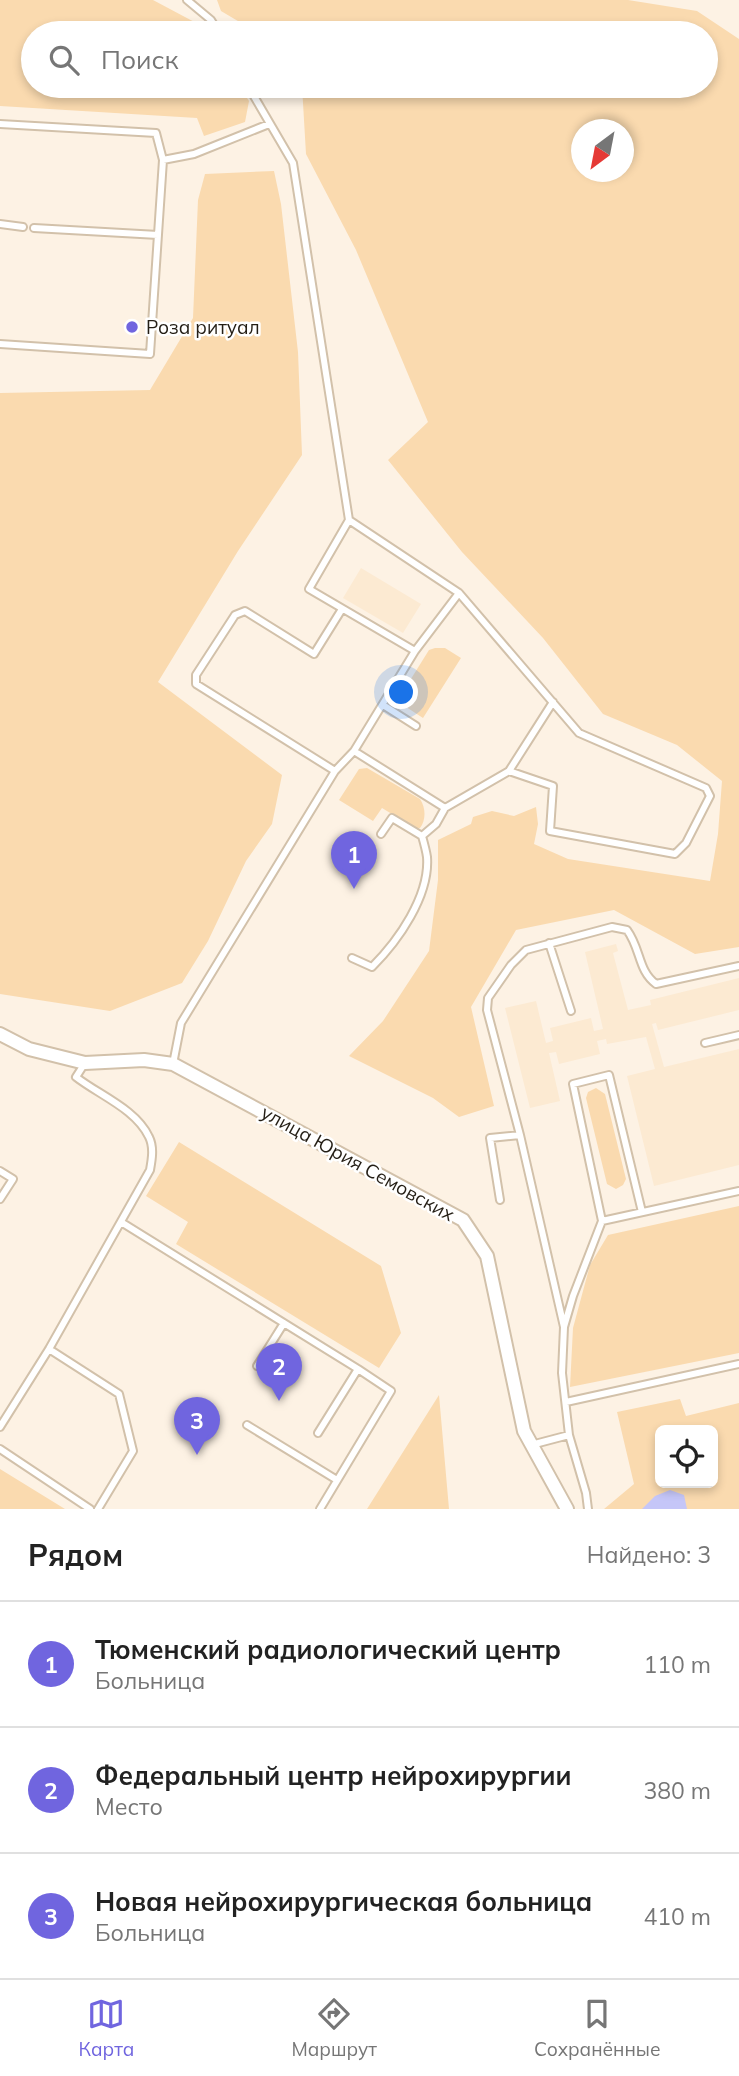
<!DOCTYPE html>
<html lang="ru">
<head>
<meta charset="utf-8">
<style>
	:root { --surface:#fff; --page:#f2f2f2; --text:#222; --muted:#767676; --line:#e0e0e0; --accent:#7065df }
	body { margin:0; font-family:Mulish,sans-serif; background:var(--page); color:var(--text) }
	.controls { position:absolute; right:21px; bottom:21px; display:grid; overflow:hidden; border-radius:10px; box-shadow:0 4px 10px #0003 }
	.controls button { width:63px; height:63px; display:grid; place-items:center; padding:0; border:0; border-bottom:2px solid var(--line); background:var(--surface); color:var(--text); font:35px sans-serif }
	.compass { position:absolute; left:571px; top:119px; width:63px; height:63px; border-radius:50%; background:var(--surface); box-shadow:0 4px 10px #0003; rotate:212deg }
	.you { position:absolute; left:402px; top:693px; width:24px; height:24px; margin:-18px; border:5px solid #fff; border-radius:50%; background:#1a73e8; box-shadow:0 0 0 10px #1a73e833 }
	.badge { display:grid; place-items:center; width:46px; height:46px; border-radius:50%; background:var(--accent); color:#fff; font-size:23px; font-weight:700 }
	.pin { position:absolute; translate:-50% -58px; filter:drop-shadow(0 2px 4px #0008) }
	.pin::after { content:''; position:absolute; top:37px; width:24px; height:21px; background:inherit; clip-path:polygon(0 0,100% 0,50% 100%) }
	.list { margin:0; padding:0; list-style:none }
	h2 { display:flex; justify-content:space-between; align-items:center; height:91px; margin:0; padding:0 28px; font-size:30px }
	h2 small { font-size:23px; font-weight:400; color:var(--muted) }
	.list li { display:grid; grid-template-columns:46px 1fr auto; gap:21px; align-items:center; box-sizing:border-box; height:126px; padding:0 28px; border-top:2px solid var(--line) }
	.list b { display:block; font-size:26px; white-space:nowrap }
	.list p { margin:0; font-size:23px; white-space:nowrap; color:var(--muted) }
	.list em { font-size:23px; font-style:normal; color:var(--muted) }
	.icon { flex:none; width:38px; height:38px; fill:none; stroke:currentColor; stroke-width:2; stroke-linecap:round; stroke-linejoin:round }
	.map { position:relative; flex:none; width:739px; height:1509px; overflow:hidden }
	.search { position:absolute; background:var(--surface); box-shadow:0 4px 10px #0003; left:21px; right:21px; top:21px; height:77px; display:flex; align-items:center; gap:18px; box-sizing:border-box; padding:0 24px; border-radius:38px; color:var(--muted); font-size:26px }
	.sheet { height:469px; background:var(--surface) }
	nav { display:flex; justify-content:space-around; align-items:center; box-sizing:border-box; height:98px; border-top:2px solid var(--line); background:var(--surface); font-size:19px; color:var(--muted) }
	nav a { display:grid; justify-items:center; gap:4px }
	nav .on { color:var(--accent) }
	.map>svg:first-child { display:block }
	.built { fill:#fcead2 }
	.green { fill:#fadaaf; fill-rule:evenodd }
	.water { fill:#c5c6f8 }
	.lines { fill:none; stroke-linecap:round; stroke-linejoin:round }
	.lane-casing { stroke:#d2c1aa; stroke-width:10 }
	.street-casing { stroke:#d2c1aa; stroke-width:16 }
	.lane { stroke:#fff; stroke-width:6 }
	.street { stroke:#fff; stroke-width:12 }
	.poi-dot { fill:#7065df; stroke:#fff; stroke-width:2.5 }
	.labels { text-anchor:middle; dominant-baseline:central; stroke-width:5; stroke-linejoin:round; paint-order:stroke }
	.poi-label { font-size:19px; fill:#241e15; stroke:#fff; text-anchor:start }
	.street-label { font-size:19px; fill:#241e15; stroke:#fff }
</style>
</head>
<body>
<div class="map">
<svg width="739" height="1509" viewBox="0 0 739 1509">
	<rect width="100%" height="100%" fill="#fdf2e4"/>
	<path class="built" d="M361,568L421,604L403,633L343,598Z
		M616,944L618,951L613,953L628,1010L651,1005L650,1000L739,978V1010L658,1030L656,1023L652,1024L664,1067L739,1049V1165L654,1186L627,1076L655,1069L646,1037L607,1044L606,1039L597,1041L600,1054L559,1064L556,1052L549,1053L560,1101L530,1108L505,1008L536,1001L546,1043L553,1041L550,1028L591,1018L594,1031L603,1029L585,952Z"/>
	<path class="green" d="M0,0H153L200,25L205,33H33V86H239L249,101L245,122L204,136L197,118L0,106Z
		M217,0H628L697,11L739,39V947L695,954L614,910L516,930L471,1007L494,1106L459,1117L433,1098L349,1056L383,1021L429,951L438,880V840L471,824L473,817L492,811L514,816L536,807L538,824L534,844L568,859L710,881L718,834L722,781L677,745L603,714L543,638L462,552L388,460L428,422L356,250L306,154L302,86H706V33H258L221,11ZM582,130H624V172H582Z
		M274,171L281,204L298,352L302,455L238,551L158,682L282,775L272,824L246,861L208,941L182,983L110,1011L0,994V393L150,390L193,318L198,200L205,174Z
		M435,648H445L461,658L423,718L400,703L399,698L429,650Z
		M367,768L420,799C426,808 426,820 420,828H415L382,808L373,821L339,800L359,769Z
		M596,1088L605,1094L626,1179L623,1185L616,1189L607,1184L586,1098L588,1092Z
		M179,1142L381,1266L401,1333L379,1368L176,1244L188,1222L146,1196Z
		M739,1206V1353L570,1387L573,1328L590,1265L608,1235Z
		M439,1395L449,1509H367Z
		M680,1399L686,1416L739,1403V1509H604L634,1484L617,1412ZM660,1430H713V1483H660Z
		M0,1469L65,1509H0Z"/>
	<path class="water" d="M670,1490L684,1495L687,1509H642L655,1496Z"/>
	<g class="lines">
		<g class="lane-casing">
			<path id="lane" d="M187,0L211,20L219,33
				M0,124L156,133L163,160L150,354L0,344
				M163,160L194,154L269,124
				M0,224L23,227
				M34,228L158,235
				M349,520L309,589L415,651
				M459,593L579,733L706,788L710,796L686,843L675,854L550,831L553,786L509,771
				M383,705L416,726
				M335,771L196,684V675L235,615L245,611L314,654L342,609
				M445,808L509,771L553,702
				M381,834L392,818L422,836
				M549,943L571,1011
				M352,958L372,967C398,941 430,896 427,857C426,850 424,843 422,836L436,824L445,808L354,751
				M705,1043L739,1035
				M173,1064L181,1023L335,771L354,751L415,651L459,593L349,520L293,163L248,86
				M0,1171L13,1179L0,1199
				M500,1200L490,1138L520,1135
				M602,1221L739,1191
				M121,1222L358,1369L318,1433
				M564,1327L520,1135L487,1010L488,998L511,965L526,950L612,927L627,930C641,949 638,971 656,984L739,966
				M49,1349L119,1394L133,1451L98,1509
				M257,1366L284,1323
				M566,1402L739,1364
				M247,1425L337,1480
				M0,1427L49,1349L150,1170C152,1159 154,1147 149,1137C136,1109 99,1095 76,1077L85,1063
				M531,1445L569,1435
				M0,1449L90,1509
				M320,1509L391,1391L358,1369
				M588,1509L586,1493L569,1435L562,1373L564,1327L573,1296L602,1221L573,1084L609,1075L642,1212"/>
		</g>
		<g class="street-casing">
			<path id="street" d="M0,1034L29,1049L85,1063L144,1060L173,1064L463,1220L487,1256L524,1431L567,1509"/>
		</g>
		<use href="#lane" class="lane"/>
		<use href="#street" class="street"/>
	</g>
	<circle class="poi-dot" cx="132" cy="327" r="7"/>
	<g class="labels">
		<g class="poi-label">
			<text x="146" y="327">Роза ритуал</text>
		</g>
		<g class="street-label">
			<text transform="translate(358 1163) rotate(29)">улица Юрия Семовских</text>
		</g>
	</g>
</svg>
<div class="controls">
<button><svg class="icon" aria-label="locate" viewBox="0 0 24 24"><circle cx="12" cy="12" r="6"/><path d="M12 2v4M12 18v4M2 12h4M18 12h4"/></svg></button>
</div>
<svg class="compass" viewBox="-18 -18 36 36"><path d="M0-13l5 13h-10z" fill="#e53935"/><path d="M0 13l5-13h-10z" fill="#767676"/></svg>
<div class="you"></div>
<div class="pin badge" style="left:354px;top:889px">1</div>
<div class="pin badge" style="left:279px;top:1401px">2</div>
<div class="pin badge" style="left:197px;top:1455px">3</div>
<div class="search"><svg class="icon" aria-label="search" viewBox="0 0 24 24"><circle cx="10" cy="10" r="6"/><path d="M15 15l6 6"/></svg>Поиск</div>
</div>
<section class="sheet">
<h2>Рядом<small>Найдено: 3</small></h2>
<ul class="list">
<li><span class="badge">1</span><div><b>Тюменский радиологический центр</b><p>Больница</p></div><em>110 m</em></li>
<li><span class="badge">2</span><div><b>Федеральный центр нейрохирургии</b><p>Место</p></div><em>380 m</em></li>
<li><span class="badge">3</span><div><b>Новая нейрохирургическая больница</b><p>Больница</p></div><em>410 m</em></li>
</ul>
</section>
<nav>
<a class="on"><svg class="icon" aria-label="map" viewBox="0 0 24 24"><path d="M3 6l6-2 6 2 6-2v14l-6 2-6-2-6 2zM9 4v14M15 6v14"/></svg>Карта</a>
<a><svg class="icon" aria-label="directions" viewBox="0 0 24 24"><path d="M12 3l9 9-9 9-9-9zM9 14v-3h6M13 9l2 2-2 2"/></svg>Маршрут</a>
<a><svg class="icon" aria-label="saved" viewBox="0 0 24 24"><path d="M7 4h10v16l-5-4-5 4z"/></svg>Сохранённые</a>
</nav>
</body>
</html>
